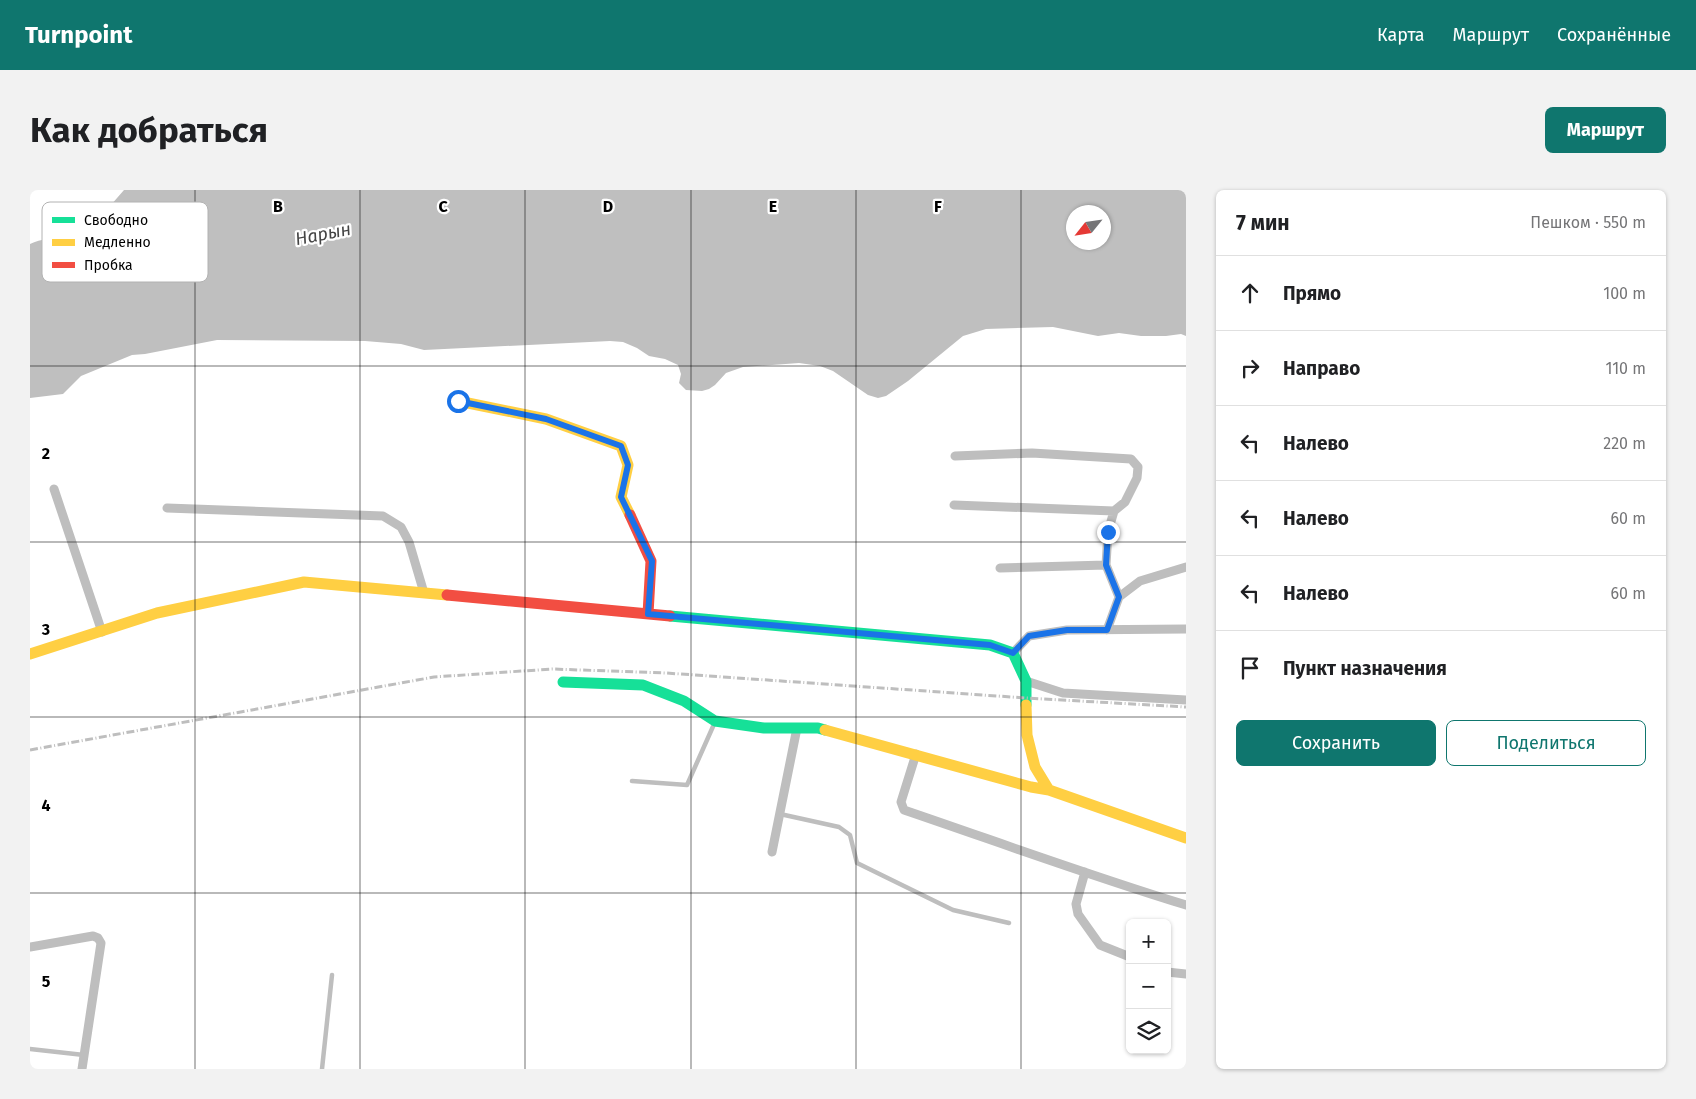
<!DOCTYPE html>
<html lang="ru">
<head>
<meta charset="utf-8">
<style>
	:root { --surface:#fff; --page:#f2f2f2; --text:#202124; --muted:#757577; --line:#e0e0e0; --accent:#0f766e }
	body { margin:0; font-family:"Fira Sans",sans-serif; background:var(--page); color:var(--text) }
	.controls { position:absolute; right:15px; bottom:15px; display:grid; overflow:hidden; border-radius:8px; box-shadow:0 1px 4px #0004 }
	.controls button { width:45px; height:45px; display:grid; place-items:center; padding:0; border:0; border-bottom:1px solid var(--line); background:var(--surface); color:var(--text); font:25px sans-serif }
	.compass { position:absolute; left:1036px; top:15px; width:45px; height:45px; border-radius:50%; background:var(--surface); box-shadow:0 1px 4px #0004; rotate:240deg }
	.stop { position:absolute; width:15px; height:15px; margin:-11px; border:4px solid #1a73e8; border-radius:50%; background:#fff }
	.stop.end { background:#1a73e8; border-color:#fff; box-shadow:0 1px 5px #0008 }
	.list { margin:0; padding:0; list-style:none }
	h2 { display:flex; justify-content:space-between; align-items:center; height:65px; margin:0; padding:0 20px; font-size:21px }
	h2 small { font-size:16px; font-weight:400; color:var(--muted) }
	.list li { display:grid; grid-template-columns:32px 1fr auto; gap:15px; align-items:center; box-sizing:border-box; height:75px; padding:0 20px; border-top:1px solid var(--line) }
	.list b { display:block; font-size:19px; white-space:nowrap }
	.list em { font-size:16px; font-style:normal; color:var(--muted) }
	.actions { display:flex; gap:10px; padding:15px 20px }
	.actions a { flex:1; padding:11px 0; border:1px solid var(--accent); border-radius:8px; text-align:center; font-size:18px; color:var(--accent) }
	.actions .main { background:var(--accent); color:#fff }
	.icon { flex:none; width:28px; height:28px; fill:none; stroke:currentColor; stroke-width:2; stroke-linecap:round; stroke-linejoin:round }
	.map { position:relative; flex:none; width:1156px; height:879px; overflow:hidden; border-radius:8px }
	header { display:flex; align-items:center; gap:30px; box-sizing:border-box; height:70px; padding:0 25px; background:var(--accent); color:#fff }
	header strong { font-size:24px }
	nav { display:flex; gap:28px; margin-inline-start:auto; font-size:18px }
	.intro { display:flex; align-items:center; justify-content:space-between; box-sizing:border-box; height:120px; padding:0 30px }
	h1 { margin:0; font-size:35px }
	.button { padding:12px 22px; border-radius:8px; background:var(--accent); color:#fff; font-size:18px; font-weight:700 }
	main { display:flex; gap:30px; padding:0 30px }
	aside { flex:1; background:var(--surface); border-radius:8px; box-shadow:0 1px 4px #0004 }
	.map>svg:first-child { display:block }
	.water { fill:#bfbfbf; fill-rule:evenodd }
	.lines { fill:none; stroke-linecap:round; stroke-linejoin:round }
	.lane { stroke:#bebebe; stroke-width:4.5 }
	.street { stroke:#bebebe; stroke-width:9 }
	.fast { stroke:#16e098; stroke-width:11 }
	.slow { stroke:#ffcf43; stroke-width:11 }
	.jam { stroke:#f24e42; stroke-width:11 }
	.rail { stroke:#bebebe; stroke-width:3; stroke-dasharray:8 2.5 1 2.5; stroke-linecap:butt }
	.route { stroke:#1a73e8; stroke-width:6 }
	.grid { fill:none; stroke:#000; stroke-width:1; stroke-opacity:0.55 }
	.labels { text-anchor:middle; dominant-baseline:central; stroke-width:4.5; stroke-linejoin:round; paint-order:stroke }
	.water-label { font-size:18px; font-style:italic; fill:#444; stroke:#fff }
	.key { fill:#fff; stroke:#b2b2b2; stroke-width:1 }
	.key-label { font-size:14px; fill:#000 }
	.grid-label { font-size:16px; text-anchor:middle; font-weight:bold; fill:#000; stroke:#fff; stroke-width:4.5; stroke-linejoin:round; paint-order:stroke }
</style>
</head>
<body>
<header>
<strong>Turnpoint</strong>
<nav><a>Карта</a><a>Маршрут</a><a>Сохранённые</a></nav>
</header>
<div class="intro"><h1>Как добраться</h1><a class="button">Маршрут</a></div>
<main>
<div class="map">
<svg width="1156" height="879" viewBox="0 0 1156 879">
	<rect width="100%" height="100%" fill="#fff"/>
	<path class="water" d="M94,0H1156V146L1151,144L1136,146H1111L1089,143L1068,146L1023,137L956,139L933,146L878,191L856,206L848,208L838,205L803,181L790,176L769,173L713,177L696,183L685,195L679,199L672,201L656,200L649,193L651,184L648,175L635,169L619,166L607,158L593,152L580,151L394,160L371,154L335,151L187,150L115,164L102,165L51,186L33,204L0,208V54C7,51 15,48 23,50C39,53 37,58 53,47ZM1044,22H1074V52H1044Z"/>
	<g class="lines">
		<path class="lane" d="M602,591L657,595L685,532
			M750,624L809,637L820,645L827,673L923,720L979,733
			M0,859L54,865
			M292,879L302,785"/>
		<path class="street" d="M925,266L1002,263L1101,269L1108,277L1107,288L1095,312L1084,321L1078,342L1076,375L1089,407
			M24,299L72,442
			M924,315L1084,321
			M137,318L353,326L371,337L379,352L394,403
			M970,378L1076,375
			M1077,440L1089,407L1110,391L1156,377
			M983,463L999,446L1037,440L1156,439
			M996,491L1033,503L1156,510
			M886,564L871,612L874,620C968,652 1061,686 1156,715
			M742,662L767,538
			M1055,682L1046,714L1048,724L1070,755L1100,767
			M0,757L63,746L68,748L71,753L52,879
			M1137,782L1156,784"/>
		<path class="fast" d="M640,426L960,455L983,463L996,491V515
			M533,492L613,495L654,511L685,531L734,538H788L795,540"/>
		<path class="slow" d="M428,211L516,229L591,256L598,275L591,307L600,325
			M0,464L127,423L274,392L417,405
			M996,515L997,545L1005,577L1019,600L1156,648
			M795,540L1001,597L1019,600"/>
		<path class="jam" d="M600,325L621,371L618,424
			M417,405L640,426"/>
		<path class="rail" d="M0,560L404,487L522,479L636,483L996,508L1156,517"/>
	</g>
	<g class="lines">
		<path class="route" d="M428,211L516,229L591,256L598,275L591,307L622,371L618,424L960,455L983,463L999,446L1037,440H1077L1089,407L1076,375L1078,342"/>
	</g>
	<path class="grid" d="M165,0V879M330,0V879M495,0V879M661,0V879M826,0V879M991,0V879M0,176H1156M0,352H1156M0,527H1156M0,703H1156"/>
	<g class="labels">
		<g class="water-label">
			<text transform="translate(293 44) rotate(-11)">Нарын</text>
		</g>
	</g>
	<rect x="12" y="12" width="166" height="80" rx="8" class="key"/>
	<rect x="22" y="27" width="23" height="6" fill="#16e098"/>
	<rect x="22" y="49" width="23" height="7" fill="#ffcf43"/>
	<rect x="22" y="72" width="23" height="6" fill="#f24e42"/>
	<g class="key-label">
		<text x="54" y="35">Свободно</text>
		<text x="54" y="57">Медленно</text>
		<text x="54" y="80">Пробка</text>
	</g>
	<g class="grid-label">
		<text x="248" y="22">B</text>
		<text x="413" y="22">C</text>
		<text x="578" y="22">D</text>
		<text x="743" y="22">E</text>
		<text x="908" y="22">F</text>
		<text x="16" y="269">2</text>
		<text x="16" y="445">3</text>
		<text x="16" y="621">4</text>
		<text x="16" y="797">5</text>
	</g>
</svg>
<div class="controls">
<button>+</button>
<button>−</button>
<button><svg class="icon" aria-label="layers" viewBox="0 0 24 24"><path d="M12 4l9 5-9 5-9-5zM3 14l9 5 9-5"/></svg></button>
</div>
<svg class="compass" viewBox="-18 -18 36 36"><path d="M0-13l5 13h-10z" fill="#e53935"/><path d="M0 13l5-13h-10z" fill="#757577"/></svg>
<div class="stop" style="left:428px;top:211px"></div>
<div class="stop end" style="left:1078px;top:342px"></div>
</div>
<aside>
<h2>7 мин<small>Пешком · 550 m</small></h2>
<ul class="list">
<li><svg class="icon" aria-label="ahead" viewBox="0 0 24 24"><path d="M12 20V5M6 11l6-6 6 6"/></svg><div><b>Прямо</b></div><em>100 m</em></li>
<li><svg class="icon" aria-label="right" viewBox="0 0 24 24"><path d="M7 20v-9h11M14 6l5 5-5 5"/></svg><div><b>Направо</b></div><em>110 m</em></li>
<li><svg class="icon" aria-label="left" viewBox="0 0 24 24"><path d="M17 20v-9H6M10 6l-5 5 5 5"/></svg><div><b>Налево</b></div><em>220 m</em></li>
<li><svg class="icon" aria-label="left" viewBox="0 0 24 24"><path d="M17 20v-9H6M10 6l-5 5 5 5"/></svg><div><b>Налево</b></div><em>60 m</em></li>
<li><svg class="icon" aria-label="left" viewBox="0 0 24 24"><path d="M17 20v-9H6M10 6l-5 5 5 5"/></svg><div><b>Налево</b></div><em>60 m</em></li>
<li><svg class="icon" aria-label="arrive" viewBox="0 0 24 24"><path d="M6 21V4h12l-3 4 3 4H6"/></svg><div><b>Пункт назначения</b></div></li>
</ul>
<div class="actions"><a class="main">Сохранить</a><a>Поделиться</a></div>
</aside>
</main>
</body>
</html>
